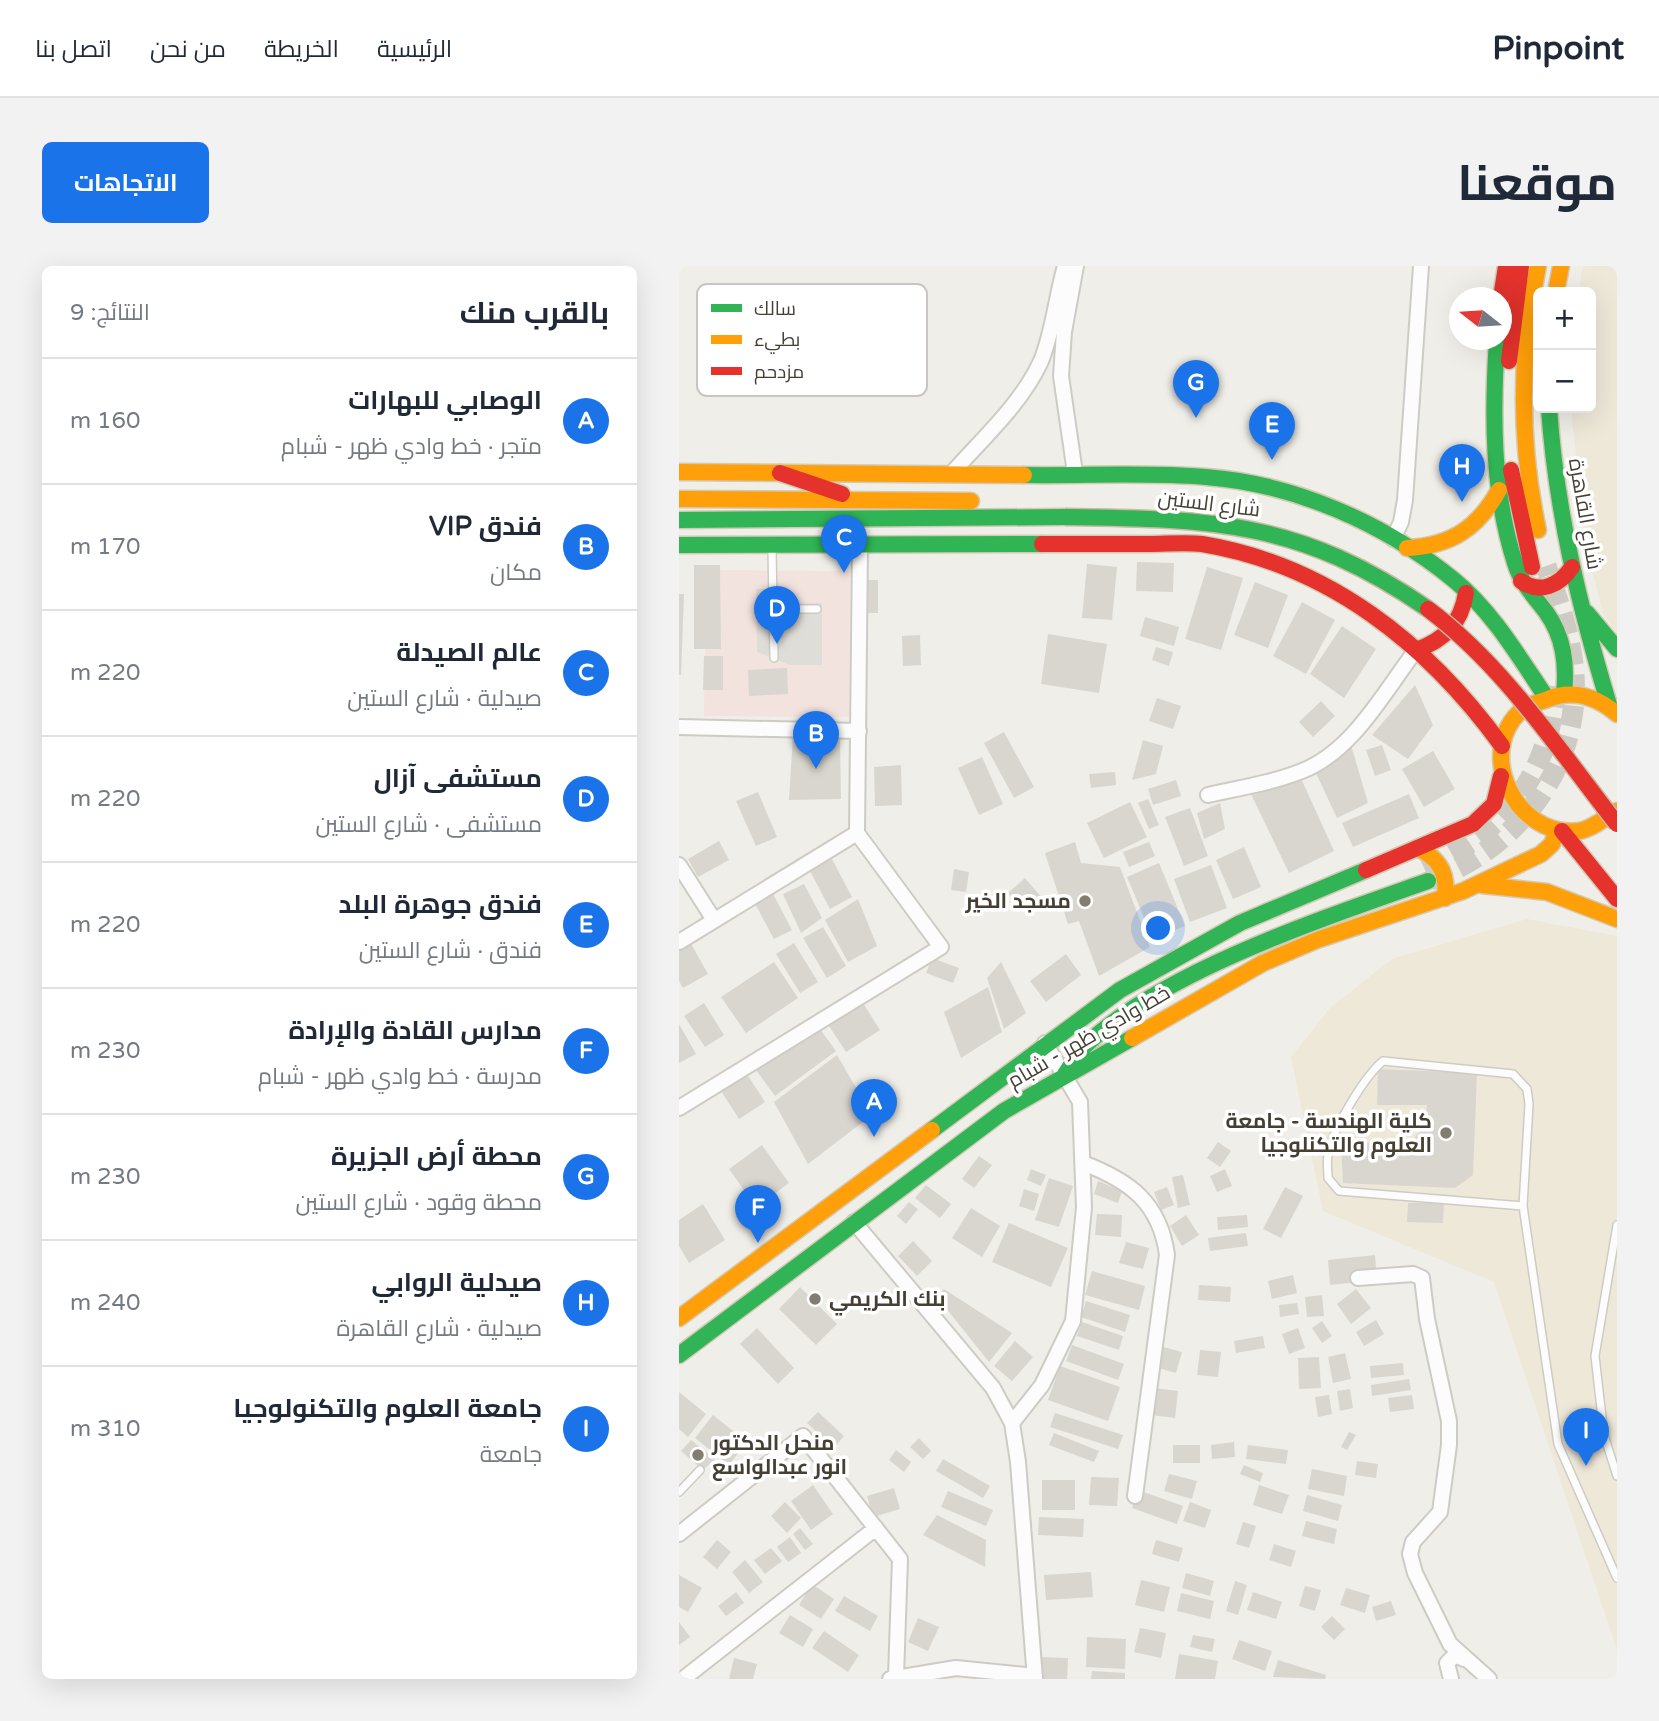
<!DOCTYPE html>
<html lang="ar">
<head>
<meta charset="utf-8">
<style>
	:root { --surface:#fff; --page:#f2f2f3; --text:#1f2937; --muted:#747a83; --line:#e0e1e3; --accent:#1a73e8 }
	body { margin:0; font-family:"Varela Round",Cairo,sans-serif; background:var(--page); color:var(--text); direction:rtl }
	.controls { position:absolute; right:21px; top:21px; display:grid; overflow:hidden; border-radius:10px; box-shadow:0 7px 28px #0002 }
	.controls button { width:63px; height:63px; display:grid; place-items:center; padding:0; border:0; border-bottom:2px solid var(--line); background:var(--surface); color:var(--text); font:35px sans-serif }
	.compass { position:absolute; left:770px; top:21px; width:63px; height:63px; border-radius:50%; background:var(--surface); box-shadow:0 7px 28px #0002; rotate:287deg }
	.you { position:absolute; left:480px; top:663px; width:24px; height:24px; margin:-18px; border:5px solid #fff; border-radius:50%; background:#1a73e8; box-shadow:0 0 0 10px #1a73e833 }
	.badge { display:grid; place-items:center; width:46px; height:46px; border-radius:50%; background:var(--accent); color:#fff; font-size:23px; font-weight:700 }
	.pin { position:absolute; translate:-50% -58px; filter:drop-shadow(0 2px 4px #0008) }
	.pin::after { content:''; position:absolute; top:37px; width:24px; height:21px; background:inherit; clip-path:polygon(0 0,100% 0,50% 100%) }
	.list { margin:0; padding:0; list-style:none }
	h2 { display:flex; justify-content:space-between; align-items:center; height:91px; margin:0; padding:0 28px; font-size:30px }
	h2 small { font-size:23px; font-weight:400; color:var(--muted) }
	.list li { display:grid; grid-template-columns:46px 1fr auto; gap:21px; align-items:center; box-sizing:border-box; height:126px; padding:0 28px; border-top:2px solid var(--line) }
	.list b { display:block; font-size:26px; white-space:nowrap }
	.list p { margin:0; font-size:23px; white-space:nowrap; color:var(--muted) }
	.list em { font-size:23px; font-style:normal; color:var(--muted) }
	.map { position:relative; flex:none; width:938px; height:1413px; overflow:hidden; direction:ltr; border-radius:10px }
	header { display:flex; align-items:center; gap:42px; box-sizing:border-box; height:98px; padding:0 35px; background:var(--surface); border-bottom:2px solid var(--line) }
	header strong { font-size:33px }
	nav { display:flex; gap:38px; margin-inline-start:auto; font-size:24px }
	.intro { display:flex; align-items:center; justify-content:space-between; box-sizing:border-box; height:168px; padding:0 42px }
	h1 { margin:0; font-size:49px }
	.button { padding:18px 32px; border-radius:10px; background:var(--accent); color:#fff; font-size:24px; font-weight:700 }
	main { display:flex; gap:42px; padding:0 42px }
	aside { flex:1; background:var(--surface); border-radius:10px; box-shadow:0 7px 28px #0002 }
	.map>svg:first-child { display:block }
	.education { fill:#eee8d9 }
	.medical { fill:#f3e3df }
	.parking { fill:#dfddd8 }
	.building { fill:#d9d6d0 }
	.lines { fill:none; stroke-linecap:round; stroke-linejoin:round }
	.primary-tunnel { stroke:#cecbc4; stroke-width:21; stroke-dasharray:21 10; stroke-linecap:butt }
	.lane-casing { stroke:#cecbc5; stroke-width:10 }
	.street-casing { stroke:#cecbc5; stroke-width:18 }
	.fast-casing { stroke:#d3cab4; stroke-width:19 }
	.slow-casing { stroke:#d3cab4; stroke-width:19 }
	.jam-casing { stroke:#d3cab4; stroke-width:19 }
	.lane { stroke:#fdfcfc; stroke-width:7 }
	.street { stroke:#fdfcfc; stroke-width:14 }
	.fast { stroke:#30b455; stroke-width:16 }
	.slow { stroke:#ff9f0a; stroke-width:16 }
	.jam { stroke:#e5322d; stroke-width:16 }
	.fast-bridge-casing { stroke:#cabba2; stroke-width:19; stroke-linecap:butt }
	.jam-bridge-casing { stroke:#cabba2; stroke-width:19; stroke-linecap:butt }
	.fast-bridge { stroke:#30b455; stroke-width:16 }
	.jam-bridge { stroke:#e5322d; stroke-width:16 }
	.poi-dot { fill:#827c73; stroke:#fff; stroke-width:2.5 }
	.labels { text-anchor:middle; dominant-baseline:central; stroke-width:7; stroke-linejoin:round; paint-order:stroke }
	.street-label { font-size:21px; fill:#463f34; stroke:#fff }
	.poi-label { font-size:21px; font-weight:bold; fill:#463f34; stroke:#fff; text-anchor:end }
	.key { fill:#fff; stroke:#c8c5c2; stroke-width:2 }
	.key-label { font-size:19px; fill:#463f34 }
</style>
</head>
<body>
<header>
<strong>Pinpoint</strong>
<nav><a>الرئيسية</a><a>الخريطة</a><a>من نحن</a><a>اتصل بنا</a></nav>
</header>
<div class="intro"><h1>موقعنا</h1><a class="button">الاتجاهات</a></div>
<main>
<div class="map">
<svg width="938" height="1413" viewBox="0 0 938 1413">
	<rect width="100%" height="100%" fill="#f0eee8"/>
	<path class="education" d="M904,0H938V368L924,347L910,291L893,156V142H912V26H899Z
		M848,653L938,670V1384L815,1016L644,945L612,791L651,742L713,693Z"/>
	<path class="medical" d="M27,304L171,305L170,451L25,450Z"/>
	<path class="parking" d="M77,323H103L104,336L143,337V399H111L78,386Z"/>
	<path class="building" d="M458,296L495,297L494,326L457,325Z
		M408,298L438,301L433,354L403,352Z
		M15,299H41L42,383H15Z
		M528,301L564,312L542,384L506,373Z
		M182,314H199V347H181Z
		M576,316L609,329L589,382L555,369Z
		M0,328H5L2,409H0Z
		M623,336L656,354L627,408L594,390Z
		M466,351L500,361L495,380L461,370Z
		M663,360L697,383L665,432L631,408Z
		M369,368L428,378L420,427L362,418Z
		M241,369L242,399L224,400L223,370Z
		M477,381L494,386L490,400L473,394Z
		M25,390H44V424H24Z
		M108,402L109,428L70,430L69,404Z
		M736,419L754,459L729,493L693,469Z
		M478,432L502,440L494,463L470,455Z
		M642,435L656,450L634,471L620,456Z
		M325,466L355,521L335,532L305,477Z
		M114,470L161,472L162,533L110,534Z
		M464,474L484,480L477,508L453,514Z
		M672,479L689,537L658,552L635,503Z
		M703,479L712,504L696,510L687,484Z
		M754,485L776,523L745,541L723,503Z
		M303,491L324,538L300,549L279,502Z
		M222,499L223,539L196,540L195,501Z
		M436,506L437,519L412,522L410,508Z
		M621,510L655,585L610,607L570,524Z
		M497,514L502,530L474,539L469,523Z
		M79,526L98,571L77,580L57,535Z
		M730,528L740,552L674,581L663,557Z
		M469,533L480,559L470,563L459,537Z
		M451,536L468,571L425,592L408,557Z
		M541,537L546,563L525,573L518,547Z
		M511,542L529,590L505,600L486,551Z
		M40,575L50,594L19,611L9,593Z
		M396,576L402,597L441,601L471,681L420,710L400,655L389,658L366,587Z
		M470,576L476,590L450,601L444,586Z
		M565,581L582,621L554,633L537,594Z
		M153,593L173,631L151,643L131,605Z
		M480,597L506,660L474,673L448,611Z
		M532,599L548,642L511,656L495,613Z
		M275,603L290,606L287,626L272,624Z
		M346,612L364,633L347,648L329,627Z
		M125,618L143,652L122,667L104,628Z
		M92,624L113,664L95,673L74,634Z
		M179,633L198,680L169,696L146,654Z
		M144,661L167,700L148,712L124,672Z
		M11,676L29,708L4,722L0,715V683Z
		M115,677L139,716L121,727L97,688Z
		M387,688L402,709L367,736L351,715Z
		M253,692L280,702L274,717L247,707Z
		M95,696L119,732L67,767L42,731Z
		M322,696L347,747L325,763L308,712Z
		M309,721L323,766L282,792L265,746Z
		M182,734L201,764L167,786L148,757Z
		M25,737L45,769L26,781L5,750Z
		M0,758L17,788L0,797Z
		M138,759L157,785L96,830L77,804Z
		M158,789L193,849L129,898L95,836Z
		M699,803L798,807L794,909L776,922L664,917L662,878L733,875L745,860L748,839H698Z
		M68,808L86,836L60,853L42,825Z
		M539,876L552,885L541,901L528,892Z
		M83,879L110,917L77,941L50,903Z
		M300,890L313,899L295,922L283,913Z
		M352,903L367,909L362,920L348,914Z
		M546,903L553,920L538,926L531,910Z
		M504,909L511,939L499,942L493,911Z
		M370,912L394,920L380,961L356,954Z
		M419,915L443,925L439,937L415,928Z
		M247,919L272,938L261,952L236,932Z
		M488,921L495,939L482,944L475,926Z
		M606,921L624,930L602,972L584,963Z
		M345,923L360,928L355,945L340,940Z
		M230,936L239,943L227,958L218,950Z
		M729,937H765L764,957L728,956Z
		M24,938L46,974L10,997L0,980V954Z
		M292,942L321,960L303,991L273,972Z
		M418,948L443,949L442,971L416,969Z
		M507,949L520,969L503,980L491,960Z
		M568,949L569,961L539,964L538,951Z
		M330,957L389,982L372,1021L313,996Z
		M567,967L569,980L531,985L529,972Z
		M234,975L253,995L238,1010L219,990Z
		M447,976L470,982L464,1003L440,997Z
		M696,989L698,1014L651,1019L649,994Z
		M413,1005L466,1020L460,1044L406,1029Z
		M614,1009L618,1027L593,1033L589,1015Z
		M520,1019L552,1021L551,1036L519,1034Z
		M121,1021L158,1058L137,1079L100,1043Z
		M265,1023L333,1067L310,1096L258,1031Z
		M677,1023L692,1042L672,1058L658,1038Z
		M643,1029L645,1050L628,1051L626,1031Z
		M407,1035L451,1049L446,1066L402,1051Z
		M618,1037L620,1048L601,1051L600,1039Z
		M697,1054L705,1068L685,1080L677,1066Z
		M643,1055L653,1070L643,1077L633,1062Z
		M403,1056L444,1070L440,1084L398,1070Z
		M78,1062L115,1102L99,1118L61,1078Z
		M619,1062L626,1082L610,1088L603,1068Z
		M584,1070L586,1082L557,1087L555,1075Z
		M336,1075L354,1091L333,1115L315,1100Z
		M393,1079L445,1098L439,1114L387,1095Z
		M481,1080L503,1086L497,1107L476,1101Z
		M521,1084L542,1086L539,1111L518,1109Z
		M666,1087L672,1113L654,1117L649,1091Z
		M640,1091L642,1122L620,1123L619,1092Z
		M724,1097L725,1109L692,1112L691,1100Z
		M381,1100L441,1121L429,1155L369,1134Z
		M730,1113L732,1124L693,1130L692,1119Z
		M475,1122L499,1125L496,1152L472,1149Z
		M671,1123L674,1142L661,1145L658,1125Z
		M0,1126L27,1148L9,1171L0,1163Z
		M650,1129L653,1148L639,1151L636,1131Z
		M733,1129L735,1143L711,1146L709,1132Z
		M139,1146L165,1170L155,1182L128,1157Z
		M376,1147L444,1169L439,1183L371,1161Z
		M34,1149L68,1176L50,1199L16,1172Z
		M670,1166L677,1169L668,1184L662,1181Z
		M375,1167L420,1185L415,1196L370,1179Z
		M240,1172L252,1185L244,1193L231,1181Z
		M12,1174L36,1193L24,1204L2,1185Z
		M555,1176L556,1191L533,1193L532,1179Z
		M494,1179H521V1197H494Z
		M569,1179L609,1184L607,1198L567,1193Z
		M217,1184L232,1196L225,1206L210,1194Z
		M264,1193L311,1220L304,1232L257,1205Z
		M678,1195L699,1198L697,1212L676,1209Z
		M565,1199L584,1207L581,1216L561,1208Z
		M633,1203L668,1210L665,1230L629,1223Z
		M490,1208L518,1215L513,1233L485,1225Z
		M412,1211L440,1212L438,1240L410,1239Z
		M363,1214H396V1244H363Z
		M134,1219L154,1248L132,1264L112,1235Z
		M580,1219L610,1229L603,1248L574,1239Z
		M215,1222L221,1243L194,1251L188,1230Z
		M459,1224L504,1240L498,1258L453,1242Z
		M269,1225L314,1244L307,1260L262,1241Z
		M628,1229L663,1239L659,1255L624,1245Z
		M106,1236L122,1252L108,1267L92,1250Z
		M511,1236L532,1244L526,1262L504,1255Z
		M258,1249L307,1274L306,1301L244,1269Z
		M360,1251L405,1253L404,1271L359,1269Z
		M627,1255L658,1263L655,1278L623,1270Z
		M564,1256L577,1260L570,1282L557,1278Z
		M121,1262L134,1278L126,1284L114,1268Z
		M111,1271L122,1287L109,1296L98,1281Z
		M38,1274L52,1286L38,1303L24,1291Z
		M477,1274L504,1282L500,1296L473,1288Z
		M595,1278L617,1285L612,1301L590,1294Z
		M92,1282L103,1295L86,1308L75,1294Z
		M66,1294L84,1316L70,1327L53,1306Z
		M412,1306L414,1331L367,1334L365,1309Z
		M507,1307L535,1315L531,1330L503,1322Z
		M0,1309L23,1322L9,1346L0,1341Z
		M462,1314L491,1321L485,1346L456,1339Z
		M556,1315L568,1319L559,1349L547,1345Z
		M133,1318L155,1333L142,1353L120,1339Z
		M626,1320L642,1324L636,1345L620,1340Z
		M667,1322L691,1329L686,1347L661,1339Z
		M57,1326L65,1337L47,1350L39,1340Z
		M574,1326L603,1336L597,1353L568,1344Z
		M502,1327L535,1335L531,1353L498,1345Z
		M165,1330L199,1350L191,1365L156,1345Z
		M712,1335L717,1349L697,1355L693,1341Z
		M111,1349L134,1363L124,1381L100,1367Z
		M653,1350L666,1363L655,1374L642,1361Z
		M239,1352L260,1361L249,1385L229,1376Z
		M0,1356L11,1371L0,1379Z
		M461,1362L487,1367L482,1392L455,1386Z
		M145,1365L180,1389L169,1406L133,1382Z
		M514,1369L536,1373L533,1386L511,1381Z
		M408,1371L447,1373L446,1403L407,1401Z
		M560,1374L593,1385L586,1405L553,1393Z
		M500,1388L539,1395L536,1413H496Z
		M358,1391L389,1392L388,1413H358Z
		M55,1392L78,1398L74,1413H50Z
		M599,1394L647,1409L646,1413L594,1411Z
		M413,1405L446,1407V1413H412Z"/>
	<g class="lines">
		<path class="primary-tunnel" d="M745,602C827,566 873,507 877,415
			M751,614C840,582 906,497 894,398C890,364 878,332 867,300"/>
		<g class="lane-casing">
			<path id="lane" d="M93,283L95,392
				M95,343H138
				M844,940L660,925L649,912C649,904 647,893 650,884C656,860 685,811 704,795L834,808L848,823L850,838L844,940L879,1178L938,1312
				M938,959L916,1090L925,1169L938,1210
				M0,1226L21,1204"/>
		</g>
		<g class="street-casing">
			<path id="street" d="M274,206C304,172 343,137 362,95C374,66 377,31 386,0
				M396,207L382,110L385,66L397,0
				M714,273L722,256L726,234L742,0
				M0,461L180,465
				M529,529C560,522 593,517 623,505C674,485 705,426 737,384
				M0,599L35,654
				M0,676L178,567L181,279
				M0,842L262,681L178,567
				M404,897C451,915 481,937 488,989L456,1230
				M175,956L314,1122L333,1157L339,1196L356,1413
				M679,1012L734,1008L743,1012L748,1053L770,1155V1179L761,1246L734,1276L731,1288L736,1307L771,1378L810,1413
				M333,1157L363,1119L394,1055L405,941L401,836L366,777
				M0,1268L124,1170L221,1293L217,1410
				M4,1413L197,1262
				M211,1413L277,1402L356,1410
				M772,1413L768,1397L776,1389L785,1393"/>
		</g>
		<g class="fast-casing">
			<path id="fast" d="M818,74C813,148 813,225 836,297C842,317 855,330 867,346C885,371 888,398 885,428
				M870,142C877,245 901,343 931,442
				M345,209C405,210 467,206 527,211C616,218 705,257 775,314C813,345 840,391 867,431
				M0,254L386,251
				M0,279L363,278
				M908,347L938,383
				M386,808C393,798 399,786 408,778C486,704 648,651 749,615
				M253,864L441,724L561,657L687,604
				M0,1089L325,845L453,772"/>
		</g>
		<g class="slow-casing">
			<path id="slow" d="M859,0C840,89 840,175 859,264
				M877,26L882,0
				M0,206L345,209
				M0,233L292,235
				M728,282C772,280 799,262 820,224
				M938,448C918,431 894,423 869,433C862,436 850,438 844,443C794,485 837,573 900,565C913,563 927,551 938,545
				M738,582C761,592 769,608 766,632
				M803,619L868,626L938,653
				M453,772L584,697L638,674L784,625L862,588L873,578L878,564
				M0,1052L253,864"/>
		</g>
		<g class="jam-casing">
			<path id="jam" d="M822,32L827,0
				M830,95L842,0
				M832,204L853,301
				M101,207L163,228
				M363,278C399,278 434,278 470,278C487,278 506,276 523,278C650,299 749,378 823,480
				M842,315C861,329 881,319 893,301
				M737,384C766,374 782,357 787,327
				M883,565L938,633
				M687,604L794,558L815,538L822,510"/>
		</g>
		<use href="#lane" class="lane"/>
		<use href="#street" class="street"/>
		<use href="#fast" class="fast"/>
		<use href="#slow" class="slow"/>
		<use href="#jam" class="jam"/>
		<g class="fast-bridge-casing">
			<path id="fast-bridge" d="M386,251C535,253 622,255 749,343"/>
		</g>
		<g class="jam-bridge-casing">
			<path id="jam-bridge" d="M749,343C826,401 879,483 938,558"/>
		</g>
		<use href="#fast-bridge" class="fast-bridge"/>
		<use href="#jam-bridge" class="jam-bridge"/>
	</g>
	<g class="poi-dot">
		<circle cx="406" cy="635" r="7"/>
		<circle cx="767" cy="867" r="7"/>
		<circle cx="136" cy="1033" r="7"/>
		<circle cx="19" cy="1189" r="7"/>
	</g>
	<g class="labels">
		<g class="street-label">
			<text transform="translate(530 238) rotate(7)">شارع الستين</text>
			<text transform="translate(906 248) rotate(80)">شارع القاهرة</text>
			<text transform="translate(410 771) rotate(-30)">خط وادي ظهر - شبام</text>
		</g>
		<g class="poi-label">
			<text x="392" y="635">مسجد الخير</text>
			<text x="753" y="855">كلية الهندسة - جامعة<tspan x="753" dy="24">العلوم والتكنلوجيا</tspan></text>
			<text x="150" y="1033" text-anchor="start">بنك الكريمي</text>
			<text x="33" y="1177" text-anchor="start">منحل الدكتور<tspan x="33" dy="24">انور عبدالواسع</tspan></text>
		</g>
	</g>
	<rect x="18" y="18" width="230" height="112" rx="10" class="key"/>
	<rect x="32" y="38" width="31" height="8" fill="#30b455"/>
	<rect x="32" y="69" width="31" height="9" fill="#ff9f0a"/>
	<rect x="32" y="101" width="31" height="8" fill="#e5322d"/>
	<g class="key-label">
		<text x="75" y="49">سالك</text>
		<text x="75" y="80">بطيء</text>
		<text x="75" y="112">مزدحم</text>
	</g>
</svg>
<div class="controls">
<button>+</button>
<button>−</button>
</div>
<svg class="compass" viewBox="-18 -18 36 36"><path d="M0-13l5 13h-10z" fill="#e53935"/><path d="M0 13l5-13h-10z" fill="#747a83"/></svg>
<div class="you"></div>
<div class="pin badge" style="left:195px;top:871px">A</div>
<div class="pin badge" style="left:137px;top:503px">B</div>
<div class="pin badge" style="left:165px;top:307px">C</div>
<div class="pin badge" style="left:98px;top:378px">D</div>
<div class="pin badge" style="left:593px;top:194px">E</div>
<div class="pin badge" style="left:79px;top:977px">F</div>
<div class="pin badge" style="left:517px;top:152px">G</div>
<div class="pin badge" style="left:783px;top:236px">H</div>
<div class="pin badge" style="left:907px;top:1200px">I</div>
</div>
<aside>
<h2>بالقرب منك<small>النتائج: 9</small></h2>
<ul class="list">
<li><span class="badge">A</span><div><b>الوصابي للبهارات</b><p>متجر · خط وادي ظهر - شبام</p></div><em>160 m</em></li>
<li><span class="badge">B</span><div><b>فندق VIP</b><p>مكان</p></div><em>170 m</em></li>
<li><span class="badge">C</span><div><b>عالم الصيدلة</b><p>صيدلية · شارع الستين</p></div><em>220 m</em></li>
<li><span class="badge">D</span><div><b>مستشفى آزال</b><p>مستشفى · شارع الستين</p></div><em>220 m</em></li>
<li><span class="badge">E</span><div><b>فندق جوهرة البلد</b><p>فندق · شارع الستين</p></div><em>220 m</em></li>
<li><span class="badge">F</span><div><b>مدارس القادة والإرادة</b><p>مدرسة · خط وادي ظهر - شبام</p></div><em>230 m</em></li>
<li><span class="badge">G</span><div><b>محطة أرض الجزيرة</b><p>محطة وقود · شارع الستين</p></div><em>230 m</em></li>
<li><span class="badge">H</span><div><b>صيدلية الروابي</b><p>صيدلية · شارع القاهرة</p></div><em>240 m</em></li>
<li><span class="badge">I</span><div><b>جامعة العلوم والتكنولوجيا</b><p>جامعة</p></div><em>310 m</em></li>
</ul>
</aside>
</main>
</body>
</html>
